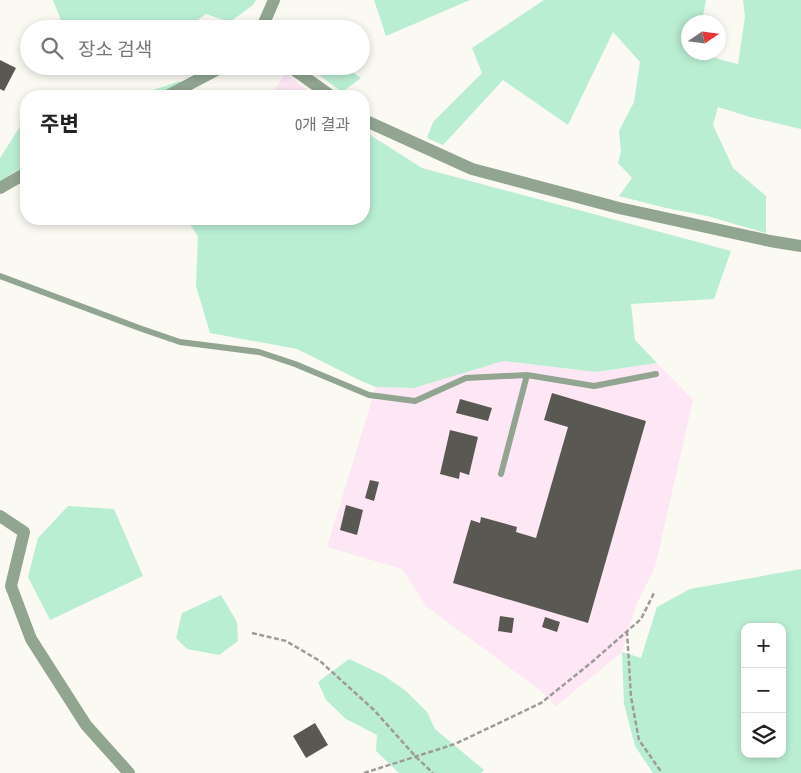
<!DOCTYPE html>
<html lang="ko">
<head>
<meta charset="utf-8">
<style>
	:root { --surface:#fff; --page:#f6f6f6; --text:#202124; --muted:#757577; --line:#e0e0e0 }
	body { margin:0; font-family:"Archivo Narrow","Noto Sans KR",sans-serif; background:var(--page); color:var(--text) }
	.controls { position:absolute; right:15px; bottom:15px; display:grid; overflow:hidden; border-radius:10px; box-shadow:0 2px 8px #0003 }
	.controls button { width:45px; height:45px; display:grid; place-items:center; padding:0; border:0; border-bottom:1px solid var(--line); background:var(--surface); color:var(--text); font:25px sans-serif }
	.compass { position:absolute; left:681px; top:15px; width:45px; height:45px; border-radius:50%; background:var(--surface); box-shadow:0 2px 8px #0003; rotate:77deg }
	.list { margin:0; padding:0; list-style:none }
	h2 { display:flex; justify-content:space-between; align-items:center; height:65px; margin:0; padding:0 20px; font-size:21px }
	h2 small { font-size:16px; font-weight:400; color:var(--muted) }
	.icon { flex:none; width:28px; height:28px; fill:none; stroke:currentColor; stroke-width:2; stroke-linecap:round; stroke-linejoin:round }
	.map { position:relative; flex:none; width:801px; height:773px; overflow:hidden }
	.search { position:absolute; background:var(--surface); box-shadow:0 2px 8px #0003; left:20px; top:20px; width:350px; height:55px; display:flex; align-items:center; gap:12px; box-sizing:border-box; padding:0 18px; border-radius:28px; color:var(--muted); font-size:19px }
	.panel { position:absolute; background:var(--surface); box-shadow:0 2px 8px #0003; left:20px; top:90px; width:350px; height:135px; border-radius:20px }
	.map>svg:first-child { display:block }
	.industrial { fill:#fde7f5 }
	.green { fill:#baeed3; fill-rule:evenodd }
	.building { fill:#5a5852 }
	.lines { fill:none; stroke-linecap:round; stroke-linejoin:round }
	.path { stroke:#9d9c97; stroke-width:2.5; stroke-dasharray:5 2.5; stroke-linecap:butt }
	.service { stroke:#91a591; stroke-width:6 }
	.minor { stroke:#91a591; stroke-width:12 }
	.tertiary { stroke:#91a591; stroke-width:12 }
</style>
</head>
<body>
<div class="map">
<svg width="801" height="773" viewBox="0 0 801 773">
	<rect width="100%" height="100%" fill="#faf9f2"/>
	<path class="industrial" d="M285,74L316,96H270Z
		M503,361L596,372L657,363L693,400L655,567L636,605L622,652L556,706L541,691L426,606L402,569L327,547L376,387L414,388Z"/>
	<path class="green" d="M53,0H256L253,5L230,22L206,14L195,22L192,29H87L62,23Z
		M374,0H470L386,36Z
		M544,0H706L702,22H688V52C704,52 721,61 738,64L745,17L743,0H801V129L750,117L718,107L713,125L733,168L766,196V233L707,216L666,208L619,196L632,178L618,163L621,151L619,131L634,102L640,62L613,32L568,125L503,80L443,145L427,138L433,122L482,73L472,48Z
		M307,66H343L361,78L342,92Z
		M180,81L192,96H136Z
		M26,117V165L0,181V158Z
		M364,131L422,168L731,251L714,299L631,304L635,340L657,363L596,372L503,361L414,388L376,387L361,381L297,349L210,333L196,286L198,236L186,219H364Z
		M68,506L114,509L143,576L50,620L28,577L38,538Z
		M801,569V773H653L635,746L624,704L622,652L641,658L657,607L690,589ZM745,627H782V754H745Z
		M221,595L237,622L238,641L219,655L187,649L176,638L182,613Z
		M349,659L383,675L406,691L427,712L435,729L484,770L481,773H399L376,751L377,735L346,719L326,700L318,682Z"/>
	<path class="building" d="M0,60L16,68L4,91L0,89Z
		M552,393L646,421L588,623L453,583L471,520L480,523L481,517L517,527L516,532L536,538L568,427L544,420Z
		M460,399L492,408L488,421L456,413Z
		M450,430L478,437L469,475L460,472L459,479L440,474Z
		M370,480L379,482L374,501L365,498Z
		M346,505L363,510L357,535L340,530Z
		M500,616L514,618L512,633L498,631Z
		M545,617L560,622L557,632L542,627Z
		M315,723L328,745L306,758L293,736Z"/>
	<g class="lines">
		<path class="path" d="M627,631L631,697L639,740L662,773
			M252,633L286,641L320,661L374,710L416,757L433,773
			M364,773L455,744L541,703L592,662L641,619L654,593"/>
		<path class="service" d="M0,276L142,329L180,342L259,352L295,364L369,395L415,401L466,378L527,375L594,386L656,374
			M501,474L527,375"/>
		<path class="minor" d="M167,96L224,66
			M0,188L26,173
			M0,516L24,532L11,586L31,639L86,725L129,773"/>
		<path class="tertiary" d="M264,29V23L274,0
			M289,66L331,96
			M364,120L472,169L619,208L770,241L801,246"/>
	</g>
</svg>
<div class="controls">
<button>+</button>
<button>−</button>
<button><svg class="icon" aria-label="layers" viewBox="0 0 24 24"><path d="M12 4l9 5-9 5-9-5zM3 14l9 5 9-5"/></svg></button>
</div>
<svg class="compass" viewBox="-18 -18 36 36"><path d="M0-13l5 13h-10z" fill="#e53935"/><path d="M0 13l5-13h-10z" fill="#757577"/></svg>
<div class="search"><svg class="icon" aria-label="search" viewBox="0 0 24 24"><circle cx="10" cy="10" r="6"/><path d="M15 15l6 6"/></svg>장소 검색</div>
<section class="panel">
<h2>주변<small>0개 결과</small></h2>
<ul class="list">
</ul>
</section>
</div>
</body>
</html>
